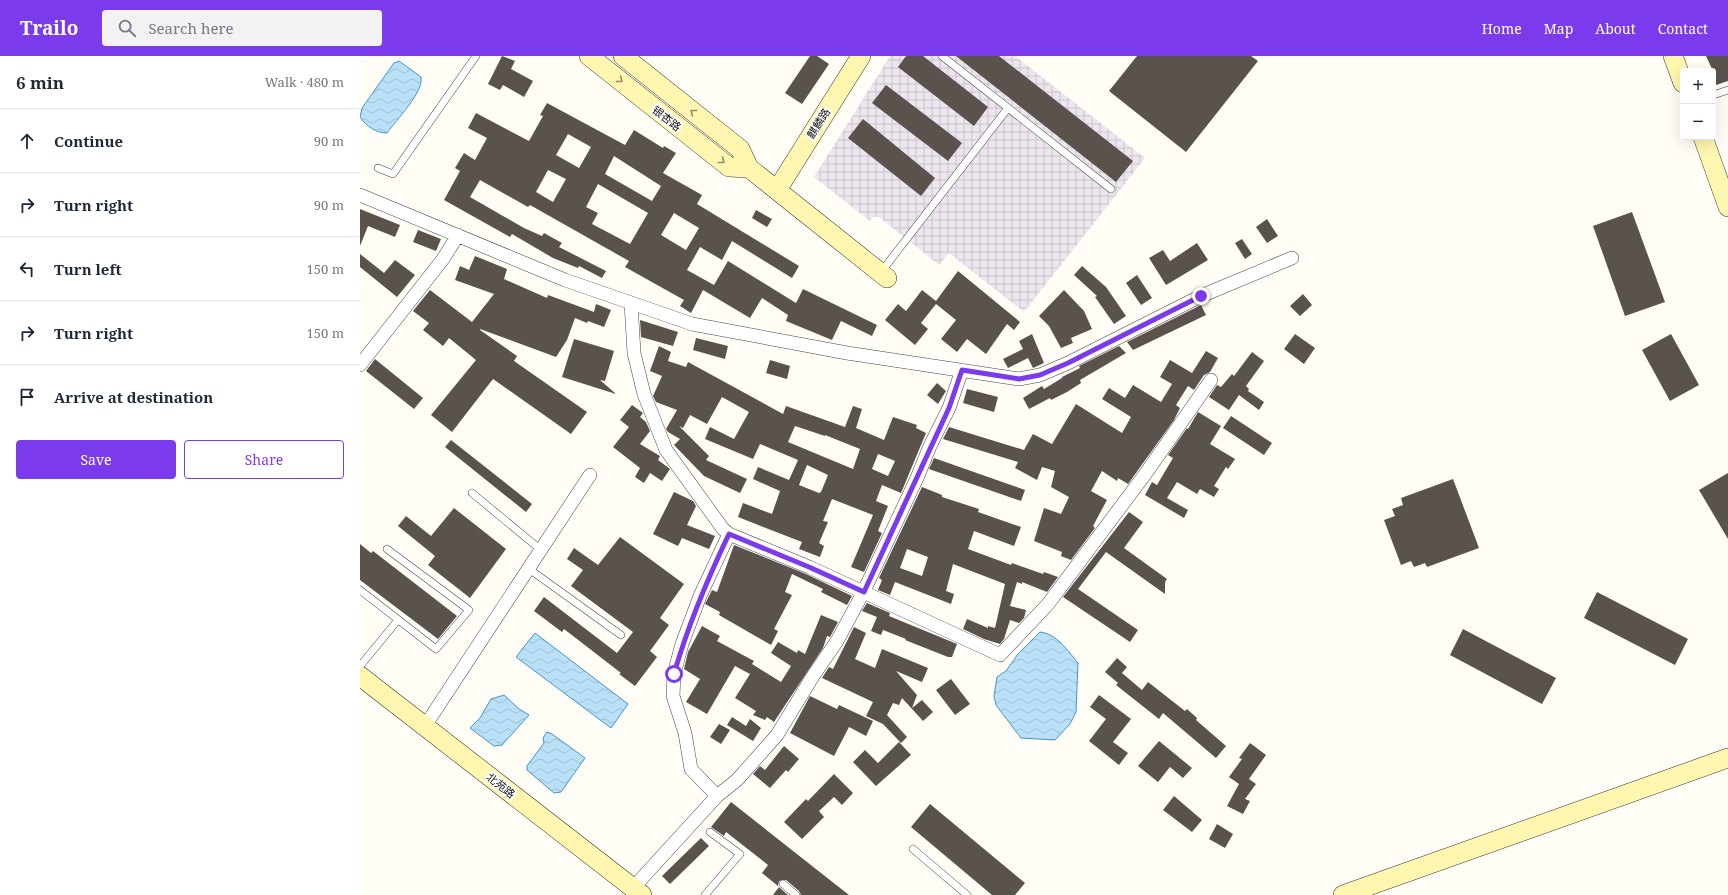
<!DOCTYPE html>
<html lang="en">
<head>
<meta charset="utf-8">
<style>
	:root { --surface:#fff; --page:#f2f2f3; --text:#1f2937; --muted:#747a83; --line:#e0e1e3; --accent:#7c3aed }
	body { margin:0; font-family:"Noto Serif","Noto Sans SC",serif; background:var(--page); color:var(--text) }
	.controls { position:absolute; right:12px; top:12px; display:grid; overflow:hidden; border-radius:4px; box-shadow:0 4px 16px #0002 }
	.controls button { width:36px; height:36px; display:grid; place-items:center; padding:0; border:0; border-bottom:1px solid var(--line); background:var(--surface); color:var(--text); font:20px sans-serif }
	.stop { position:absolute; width:12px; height:12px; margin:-9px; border:3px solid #7c3aed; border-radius:50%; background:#fff }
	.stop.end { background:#7c3aed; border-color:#fff; box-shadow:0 1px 4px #0008 }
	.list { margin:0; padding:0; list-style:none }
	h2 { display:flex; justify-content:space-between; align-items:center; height:52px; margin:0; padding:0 16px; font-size:17px }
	h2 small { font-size:13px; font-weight:400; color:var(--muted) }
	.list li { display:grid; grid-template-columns:26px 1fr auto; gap:12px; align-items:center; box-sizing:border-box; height:64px; padding:0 16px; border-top:1px solid var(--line) }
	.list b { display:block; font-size:15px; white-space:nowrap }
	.list em { font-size:13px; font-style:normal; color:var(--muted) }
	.actions { display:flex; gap:8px; padding:12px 16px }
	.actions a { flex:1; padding:9px 0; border:1px solid var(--accent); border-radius:4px; text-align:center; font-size:14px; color:var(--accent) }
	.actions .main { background:var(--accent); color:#fff }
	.icon { flex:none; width:22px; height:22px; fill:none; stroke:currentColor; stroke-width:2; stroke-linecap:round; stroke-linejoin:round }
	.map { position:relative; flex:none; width:1368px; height:839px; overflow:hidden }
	header { display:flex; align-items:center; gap:24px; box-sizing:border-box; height:56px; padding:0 20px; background:var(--accent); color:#fff }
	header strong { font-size:19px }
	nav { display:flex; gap:22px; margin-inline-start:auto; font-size:14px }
	.search { width:280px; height:36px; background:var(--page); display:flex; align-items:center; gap:10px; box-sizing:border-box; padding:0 14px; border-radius:4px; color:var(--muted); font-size:15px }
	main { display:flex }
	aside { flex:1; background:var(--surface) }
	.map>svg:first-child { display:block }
	.industrial { fill:url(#industrial-grid) }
	.water { fill:url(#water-waves); stroke:#3f96cf }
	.building { fill:#5a524d; fill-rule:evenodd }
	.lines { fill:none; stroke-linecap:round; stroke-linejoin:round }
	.lane-casing { stroke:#444; stroke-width:8 }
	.street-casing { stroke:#444; stroke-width:14 }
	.secondary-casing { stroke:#333; stroke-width:20 }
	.lane { stroke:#fff; stroke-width:7 }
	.street { stroke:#fff; stroke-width:13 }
	.secondary { stroke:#fff6b0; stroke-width:19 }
	.oneway { stroke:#948f68 }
	.route { stroke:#7c3aed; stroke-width:5 }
	.labels { text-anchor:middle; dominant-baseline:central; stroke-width:4; stroke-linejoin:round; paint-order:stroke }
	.street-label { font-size:11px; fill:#111; stroke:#fff }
</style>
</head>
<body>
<header>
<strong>Trailo</strong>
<div class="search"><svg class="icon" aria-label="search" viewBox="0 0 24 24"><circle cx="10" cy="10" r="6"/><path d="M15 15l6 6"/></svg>Search here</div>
<nav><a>Home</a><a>Map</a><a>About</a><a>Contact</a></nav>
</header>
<main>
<aside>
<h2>6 min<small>Walk · 480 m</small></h2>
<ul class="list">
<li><svg class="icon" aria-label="ahead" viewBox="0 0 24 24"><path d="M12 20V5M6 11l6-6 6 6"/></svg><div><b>Continue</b></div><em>90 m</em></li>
<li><svg class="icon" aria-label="right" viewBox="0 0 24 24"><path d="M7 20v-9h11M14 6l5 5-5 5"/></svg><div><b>Turn right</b></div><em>90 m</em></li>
<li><svg class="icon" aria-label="left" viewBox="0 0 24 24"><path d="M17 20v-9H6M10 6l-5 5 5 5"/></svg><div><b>Turn left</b></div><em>150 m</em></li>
<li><svg class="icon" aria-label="right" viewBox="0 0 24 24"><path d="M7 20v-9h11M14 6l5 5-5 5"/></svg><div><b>Turn right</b></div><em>150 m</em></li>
<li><svg class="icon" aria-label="arrive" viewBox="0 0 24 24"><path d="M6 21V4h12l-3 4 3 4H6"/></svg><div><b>Arrive at destination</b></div></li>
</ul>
<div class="actions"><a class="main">Save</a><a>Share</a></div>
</aside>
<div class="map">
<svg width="1368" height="839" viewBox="0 0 1368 839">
	<defs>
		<pattern id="industrial-grid" width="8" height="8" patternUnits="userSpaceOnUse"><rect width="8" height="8" fill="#eee6ef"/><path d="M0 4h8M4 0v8" fill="none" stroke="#cbc4cc"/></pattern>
		<pattern id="water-waves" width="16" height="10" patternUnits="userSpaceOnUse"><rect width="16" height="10" fill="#b9e0f7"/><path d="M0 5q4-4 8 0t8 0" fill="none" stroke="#9ebfd3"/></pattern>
	</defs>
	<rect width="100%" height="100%" fill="#fffdf5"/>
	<path class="industrial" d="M530,0H655L785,102L664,256L589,197L579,209L519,161H513L510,165L454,121Z"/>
	<path class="water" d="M39,5L61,21C64,36 36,64 27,77C16,77 6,70 0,61L2,52L34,7Z
		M680,576C697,578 707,594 718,607L716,656L710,668L695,684L661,682L636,649L634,640L637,621L646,615L658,598Z
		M175,577L268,648L251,672L156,601Z
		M144,639L159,653L169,659L142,689L134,690L110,672L120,662L131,643Z
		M187,676L192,678L225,702L201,736L194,737L167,714V710L184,687L183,682Z"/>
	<path class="building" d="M142,0L155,5L151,13L173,25L164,41L143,29L140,34L128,28Z
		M450,0H457L469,8L442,48L425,37Z
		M546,0H563L628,51L614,70L538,11Z
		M596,0H639L773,105L756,126Z
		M777,0H891L898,5L826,96L749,35Z
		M1346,0H1368V25L1353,30V15Z
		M526,29L602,87L588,105L512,47Z
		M187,47L265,89L274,74L303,92L304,90L316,97L303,117L342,139L337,148L439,210L432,222L372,185L362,204L340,191L327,214L354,229L368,205L436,247L443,233L517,269L512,280L481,265L472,284L426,265L428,259L402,242L390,262L343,234L331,257L320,250L324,244L265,211L269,205L170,149L168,151L120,124L110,141L164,172L182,180L184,177L202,187L199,191L246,215L242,222L219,210L218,212L193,202L152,178L150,181L84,144L100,115L95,112L104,97L115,104L127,82L108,72L116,57L169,85L183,60L180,59ZM208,78L231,91L219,112L196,99ZM254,100L301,130L292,145L245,118ZM188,114L206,123L193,146L176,136ZM238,128L288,157L270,188L232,168L238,157L226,151ZM314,157L339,172L326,194L301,179Z
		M503,63L575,122L561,140L488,82Z
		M0,153L40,169L35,181L8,170L0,190Z
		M396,154L412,163L407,171L392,162Z
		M1272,156L1305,246L1265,260L1233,170Z
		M907,163L918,180L907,187L896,171Z
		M58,174L81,183L76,195L53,186Z
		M882,183L892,198L885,203L875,187Z
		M837,187L848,204L806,229L789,202L803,194L810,205Z
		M0,198L24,217L35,204L55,219L37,241L0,211Z
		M115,200L147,213L144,223L187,242L188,239L234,256L236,248L251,254L244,271L228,265L227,267L215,262L207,284L196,301L120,273V274L157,300L154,305L227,356L211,378L133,323L92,376L71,359L116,304L89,282L83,290L63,274L69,267L53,255L70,234L112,266L134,238L95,224L100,210L109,214Z
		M722,210L746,231L766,260L754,268L735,241L737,240L714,219Z
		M598,215L660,266L654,274L647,268L626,298L607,283L597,296L581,283L596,264L576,248L561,267L568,273L555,289L525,264L538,248L546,255L562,234L576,245Z
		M777,219L792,242L781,249L766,227Z
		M704,234L724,255L732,273L711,282L713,287L701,292L689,270L679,260Z
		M943,238L952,249L940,260L930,250Z
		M841,249L846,259L773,294L767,286Z
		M280,264L318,276L313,290L281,281Z
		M672,278L684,307L673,312L668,302L648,312L643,303L663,293L659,285Z
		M935,278L955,292L944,308L924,293Z
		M1311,278L1339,329L1310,345L1282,294Z
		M336,282L368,290L365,303L333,294Z
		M214,283L254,295L245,325L240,324L256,338L202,321Z
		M299,290L311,296L308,305L326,311L328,306L423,358L426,350L485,371L493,350L502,353L496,372L524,384L533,361L557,369L556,372L566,377L541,437L522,429L516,445L528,450L518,475L522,477L504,516L491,511L513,459L472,443L463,465L468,466L459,487L464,490L460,501L439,493L442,486L378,461L383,447L412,458L420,435L393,423L398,411L429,424L438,404L400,388L393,403L345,383L350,371L374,383L389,356L362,341L347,368L330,359L323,372L319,370L349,400L346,404L387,423L380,437L344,420L314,389L320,383L308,376L306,373L317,354L296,346L293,340L302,320L290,315ZM435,370L465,380V379L500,393L493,413L428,386ZM518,398L535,405L528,420L512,413ZM447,409L468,419L461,436L459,437L439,429Z
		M759,290L766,297L720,324L721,327L707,336L691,344L690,342L669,353L663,342L682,330L684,333L702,322V321L720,312L719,310Z
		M846,295L858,302L850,316L844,319L834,334L828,330L816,349L820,352L814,364L768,428L758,422L757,425L742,415L731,435L747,444L733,470L735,472L711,504L701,500L702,496L674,485L684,452L701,458L709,441L691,431L695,415L682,411L677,424L655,412L658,406L583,383L589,371L664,394L673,378L692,388L716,348L762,377L771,361L742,343L749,332L765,342L773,329L801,346L812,328L800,321L810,304L832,317Z
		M892,296L904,305L886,330L889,333L888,335L904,346L899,354L879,339L869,354L849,341L857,329L861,331L872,318L874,320Z
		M15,303L63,342L54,353L6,315Z
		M410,304L430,310L427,323L406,317Z
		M577,327L586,335L578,348L567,339Z
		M607,333L638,341L634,356L603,347Z
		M272,349L283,357L280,361L286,366L290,375L280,388L300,400L298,404L310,413L302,425L290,417L284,427L275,421L280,412L253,391L269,371L260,364Z
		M838,356L861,370L850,388L875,403L868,413L866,411L854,430L859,433L854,441L840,433L837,438L817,426L807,442L828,454L824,462L785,439L792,426L797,429L813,402L808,399L827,372L828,373Z
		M871,360L912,387L904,399L863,372Z
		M91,384L172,448L166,456L85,391Z
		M574,402L665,434L661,445L569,413Z
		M1368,417V483L1339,434Z
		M1093,423L1119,492L1067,511L1065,507L1054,511L1051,505L1041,509L1024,464L1035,460L1032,453L1043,449L1041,442Z
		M562,431L582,439V441L619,453L618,456L661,471L654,490L614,475L608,493L651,509L652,507L683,518L684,516L698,521L687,536L662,526V528L657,526L650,550L666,554L664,562L659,567L650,564L644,583L640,588L624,583L603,573L607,563L628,572V570L635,572L645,528L593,508L586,535L594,538L591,548L535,526L530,539L518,534L522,524L519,522ZM547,493L568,501L562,520L540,512Z
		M314,436L333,445L336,450L327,469L355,480L349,493L322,482L318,490L293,478Z
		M94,452L146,493L110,542L68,509L75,500L38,470L46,460L71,480Z
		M769,456L783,466L764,492L807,523L805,526V538L746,496L718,533L778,574L770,586L703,541Z
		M260,481L324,528L300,562L309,569L290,595L297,601L275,630L259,618L261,617L204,573L202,576L174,555L184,541L257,597L273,576L211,530L223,514L207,503L214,492L238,509Z
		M0,488L11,497L13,495L97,560L78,583L0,524Z
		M374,489L446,518L492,540L487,549L461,536L463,533L432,518L425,536L432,539L414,573L418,575L411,589L359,559L360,556L345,548L352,534L357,536Z
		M1237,536L1328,583L1315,609L1224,562Z
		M507,547L530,557L529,560L597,588L592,601H588L545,584L546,583L523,574L521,579L511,575L517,561L502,555Z
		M461,559L478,566L470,581L467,580L463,592L414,666L407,661L405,664L393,659L396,655L375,642L390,618L375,610L347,658L326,646L340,623L324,613L328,596L342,570L360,580L357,585L394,605L392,608L421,626L431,610L411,597L418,586L437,597L438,594L445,598Z
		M494,571L506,577L495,603L515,612L522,593L568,612L562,626L536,615L557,639L552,652L562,644L573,656L563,665L542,642L539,649L533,647L527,659L547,681L541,687L523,668L506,660L513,646L462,622L469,611L473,613Z
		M1103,573L1196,622L1182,648L1090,599Z
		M757,602L767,611L762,617L782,634L788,626L825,655L827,653L837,662L836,664L866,690L856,702L803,657L799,663L756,629L758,627L745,616Z
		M591,623L610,648L595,659L576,634Z
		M739,639L771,663L753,686L768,697L759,709L729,685L746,663L730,651Z
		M450,640L477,653L479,649L513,665L506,680L489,671L474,700L430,677Z
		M372,661L386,670L390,663L401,672L393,685L367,669Z
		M359,668L370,674L361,688L350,681Z
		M799,685L832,712L823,722L810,711L798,726L778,710Z
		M539,686L551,699L516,730L493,706L505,694L518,707Z
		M890,687L906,699L889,723L896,728L885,743L890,745L883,758L867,750L879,728L869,721L882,703L879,702Z
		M424,690L439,703L428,716L426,714L410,732L393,718L400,710L405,714Z
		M474,718L493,737L482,749L474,741L459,755L464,761L442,783L424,766L446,743L448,745Z
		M814,740L842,764L832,776L803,754Z
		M371,746L461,817L489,839H441L439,835L426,824L419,825L418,830L402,817L408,809L366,776L364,780L351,771Z
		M570,748L665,827L655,839H632L551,771Z
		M857,768L873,778L865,792L849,783Z
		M341,782L349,790L310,828L302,820Z
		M419,831L420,832L428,839H413Z"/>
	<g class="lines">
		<g class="lane-casing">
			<path id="lane" d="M582,0L751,133
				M1353,39L1368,34
				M18,112L33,118L116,0
				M521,216L648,52
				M112,437L181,494
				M169,513L261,579
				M0,534L76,593L109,554L27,493
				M0,610L38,564
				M553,793L607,839
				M423,828L436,839
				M345,839L380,798L350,776"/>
		</g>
		<g class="street-casing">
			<path id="street" d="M0,139L205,224L332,268L487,297L659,323L680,319L708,307L841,240L932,202
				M271,247L274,297L284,338L306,394L363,473L369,478L340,540L322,588L314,618L313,640L325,677L331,713L357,740L273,832
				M0,309L83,203L98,179
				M369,478L449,511L640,599L688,548L786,417L851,324
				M65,670L230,419
				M357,740L377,724L417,679L453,620L477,585L503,537L557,422L570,390L589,352L602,314"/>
		</g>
		<g class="secondary-casing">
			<path id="secondary" d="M229,0L369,111L389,112
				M263,0L380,93L389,112L527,222
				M1313,0L1323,27
				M1343,81L1368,151
				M417,134L501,0
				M0,620L282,839
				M983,839L1368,702"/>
		</g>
		<use href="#lane" class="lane"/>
		<use href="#street" class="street"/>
		<use href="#secondary" class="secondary"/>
	</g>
	<defs><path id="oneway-chevron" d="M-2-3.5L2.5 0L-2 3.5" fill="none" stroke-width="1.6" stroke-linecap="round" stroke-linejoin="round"/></defs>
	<g class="oneway">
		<use href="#oneway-chevron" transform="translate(260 24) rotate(38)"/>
		<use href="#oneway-chevron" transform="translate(333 56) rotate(-142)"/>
		<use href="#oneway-chevron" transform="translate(362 105) rotate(38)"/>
	</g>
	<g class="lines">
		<path class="route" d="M314,618C328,569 347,524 369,478L449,511L504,536L589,352L602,314L659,323L680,319L708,307L841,240"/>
	</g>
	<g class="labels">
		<g class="street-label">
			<text transform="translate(307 62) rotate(38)">银杏路</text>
			<text transform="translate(458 67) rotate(-58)">麒麟路</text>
			<text transform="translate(141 729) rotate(38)">北苑路</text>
		</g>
	</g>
</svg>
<div class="controls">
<button>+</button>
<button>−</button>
</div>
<div class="stop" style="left:314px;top:618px"></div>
<div class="stop end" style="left:841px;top:240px"></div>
</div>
</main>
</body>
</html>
